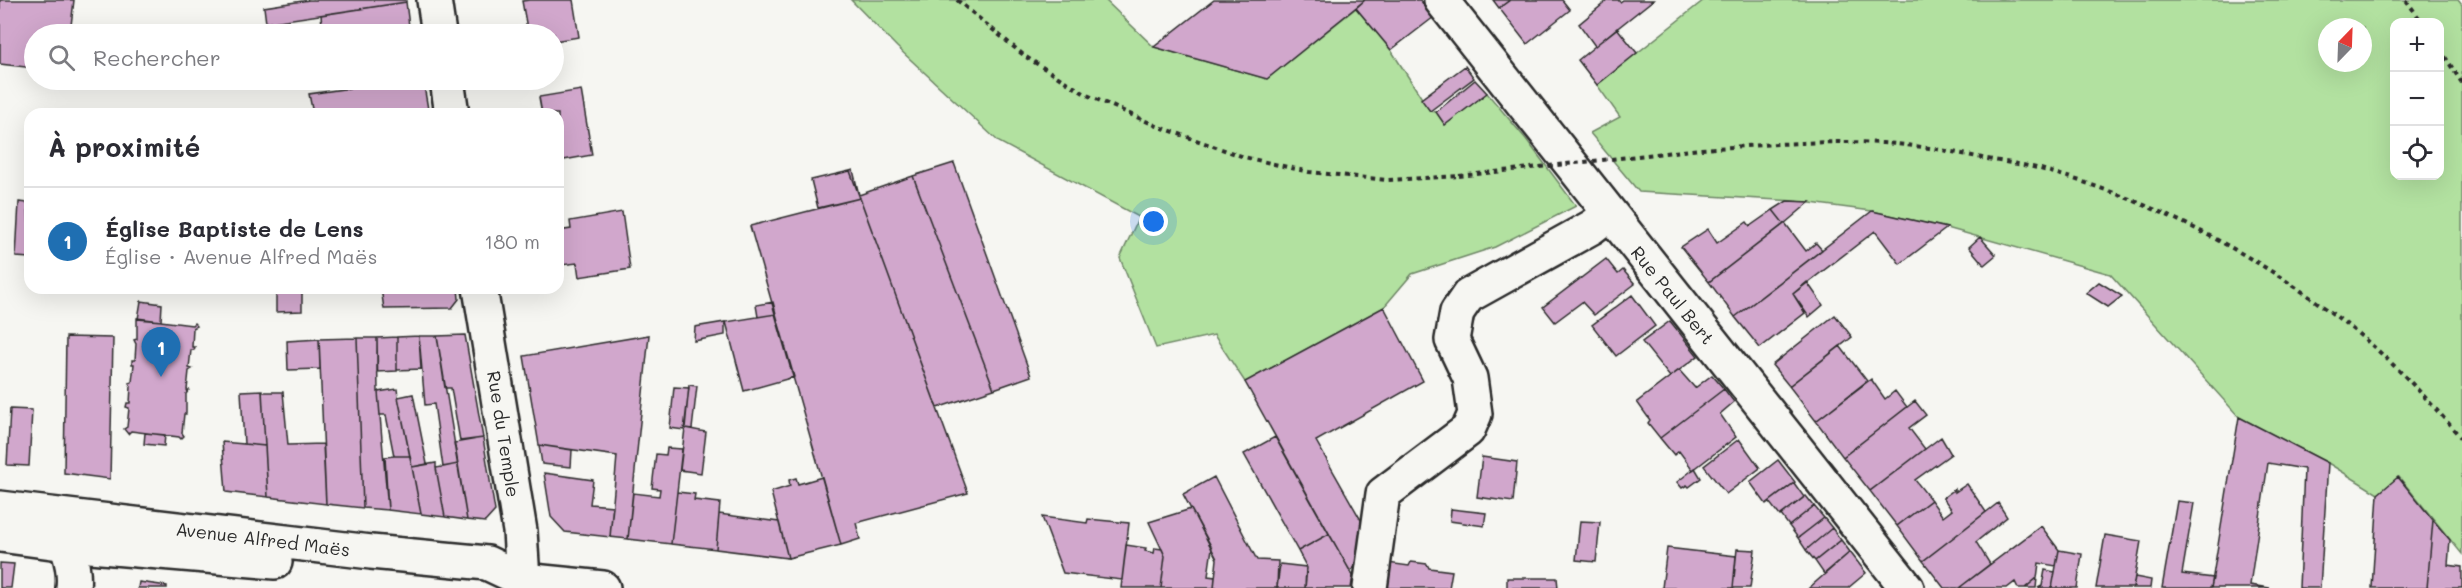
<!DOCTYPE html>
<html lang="fr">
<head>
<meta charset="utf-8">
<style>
	:root { --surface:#fff; --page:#f7f7f7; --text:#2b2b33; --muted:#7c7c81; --line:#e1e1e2; --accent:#1f6fb2 }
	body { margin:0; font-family:Mali,sans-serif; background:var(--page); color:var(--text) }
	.controls { position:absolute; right:18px; top:18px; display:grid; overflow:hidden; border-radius:12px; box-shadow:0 6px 24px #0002 }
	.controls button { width:54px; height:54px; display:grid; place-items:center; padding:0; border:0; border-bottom:2px solid var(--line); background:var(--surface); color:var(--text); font:30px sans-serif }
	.compass { position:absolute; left:2318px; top:18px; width:54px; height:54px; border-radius:50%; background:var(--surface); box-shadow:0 6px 24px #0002; rotate:23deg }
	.you { position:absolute; left:1154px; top:222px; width:21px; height:21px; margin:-15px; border:4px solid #fff; border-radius:50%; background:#1a73e8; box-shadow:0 0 0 9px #1a73e833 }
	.badge { display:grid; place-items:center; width:39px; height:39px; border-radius:50%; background:var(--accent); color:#fff; font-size:20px; font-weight:700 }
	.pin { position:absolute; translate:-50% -50px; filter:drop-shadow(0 2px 3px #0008) }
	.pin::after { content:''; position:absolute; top:32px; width:21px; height:18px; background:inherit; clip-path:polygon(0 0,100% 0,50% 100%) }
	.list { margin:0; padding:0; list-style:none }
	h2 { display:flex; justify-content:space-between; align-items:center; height:78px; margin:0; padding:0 24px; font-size:26px }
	h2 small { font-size:20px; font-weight:400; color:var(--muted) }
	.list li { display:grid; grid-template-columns:39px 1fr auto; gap:18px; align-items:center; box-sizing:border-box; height:108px; padding:0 24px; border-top:2px solid var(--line) }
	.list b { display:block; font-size:22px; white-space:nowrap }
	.list p { margin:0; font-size:20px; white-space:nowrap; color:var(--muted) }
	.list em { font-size:20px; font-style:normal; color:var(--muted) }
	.icon { flex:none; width:33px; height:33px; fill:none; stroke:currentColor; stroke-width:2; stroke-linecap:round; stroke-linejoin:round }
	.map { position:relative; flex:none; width:2462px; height:588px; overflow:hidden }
	.search { position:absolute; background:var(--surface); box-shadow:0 6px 24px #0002; left:24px; top:24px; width:540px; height:66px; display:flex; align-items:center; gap:15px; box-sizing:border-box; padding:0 21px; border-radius:33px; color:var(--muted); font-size:22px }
	.panel { position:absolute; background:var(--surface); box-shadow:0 6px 24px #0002; left:24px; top:108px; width:540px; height:186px; border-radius:18px }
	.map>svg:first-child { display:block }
	.green { fill:#b2e1a0; stroke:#6e8666; stroke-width:1.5; fill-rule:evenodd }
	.building { fill:#d1a7cc; stroke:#2b2b2b; stroke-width:1.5 }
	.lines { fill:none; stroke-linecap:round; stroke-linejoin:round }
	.minor-casing { stroke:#2b2b2b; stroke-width:38 }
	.major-casing { stroke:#2b2b2b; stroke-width:38 }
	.path { stroke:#2b2b2b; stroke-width:4; stroke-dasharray:4.5 4.5; stroke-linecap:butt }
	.minor { stroke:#f6f6f2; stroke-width:33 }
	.major { stroke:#f6f6f2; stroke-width:33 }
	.path-bridge { stroke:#2b2b2b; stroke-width:4; stroke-dasharray:4.5 4.5; stroke-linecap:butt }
	.labels { text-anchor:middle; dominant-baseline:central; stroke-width:4.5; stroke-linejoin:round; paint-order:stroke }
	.street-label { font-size:18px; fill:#2b2b2b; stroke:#f6f6f2 }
</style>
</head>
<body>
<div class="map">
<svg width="2462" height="588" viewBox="0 0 2462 588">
	<rect width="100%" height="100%" fill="#f6f6f2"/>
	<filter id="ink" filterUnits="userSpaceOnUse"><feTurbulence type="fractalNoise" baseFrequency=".0167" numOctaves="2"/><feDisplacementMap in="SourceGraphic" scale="12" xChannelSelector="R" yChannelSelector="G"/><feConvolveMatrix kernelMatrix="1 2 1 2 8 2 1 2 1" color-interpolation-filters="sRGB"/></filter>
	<g filter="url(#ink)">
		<path class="green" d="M851,0H1105L1154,47L1267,79L1356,8L1391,50L1430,111L1436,112L1445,125L1487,93L1526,139L1576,206L1495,247L1412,274L1384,307L1245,382L1214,335L1156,348L1120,258L1139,217L999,142L897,47Z
			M1704,0H2458L2462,5V554L2399,477L2378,494L2328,463L2239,417L2110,274L1947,228L1872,211L1795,201L1639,192L1590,133L1620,117L1597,85ZM2394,22H2440V176H2394ZM2327,27H2363V63H2327Z"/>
		<path class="building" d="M0,0H74L70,34H34V68L0,64Z
			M309,0H406V2L266,23L264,7Z
			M530,0H573L579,37L554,41V34H528L522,1Z
			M1214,0H1365L1267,79L1154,47Z
			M1365,0H1420L1434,17L1391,50L1356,8Z
			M1493,0H1510L1499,8Z
			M1510,0H1562L1570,10L1527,44L1499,8Z
			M1608,0H1618L1620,2L1623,0H1653L1595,46L1579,24Z
			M406,2L410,34H338L337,31H332L331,24L322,25L321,15Z
			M1617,28L1637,53L1597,85L1578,60Z
			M1465,66L1474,78L1430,111L1421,99Z
			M406,80H423L428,109L395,114H313L309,94Z
			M1475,80L1487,93L1445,125L1436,112Z
			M581,90L592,155L558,161V114H542L539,97Z
			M954,163L1031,376L994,389L913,176Z
			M853,170L859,195L913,176L994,389L937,408L850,171Z
			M850,171L860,198L818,208L811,180Z
			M860,198L968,493L856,523L860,539L841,545L750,226Z
			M1787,201L1810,202L1784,224L1773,210Z
			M19,202L28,203L30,258L16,257Z
			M1773,210L1784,224L1709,282L1681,247L1708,229L1717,243L1747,222L1750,226Z
			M1872,211L1947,228L1900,264L1875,231L1793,294L1805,313L1760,348L1735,317Z
			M622,212L630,269L579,277L577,263L561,265L558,231L571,229L570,221Z
			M1785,223L1806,251L1816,243L1822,250L1735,317L1709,282Z
			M1980,237L1996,255L1984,265L1969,247Z
			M1606,259L1618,274L1623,270L1635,284L1594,315L1582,302L1555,322L1543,307Z
			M1807,282L1823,305L1809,317L1793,294Z
			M2099,282L2122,296L2108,307L2086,293Z
			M276,288H302V311L276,312Z
			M381,288H458L459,299L452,308L384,309Z
			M1632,295L1655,326L1616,356L1592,325Z
			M141,301L162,304L161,321L138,319Z
			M773,302L776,314L758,317L756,305Z
			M1384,307L1423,381L1316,441L1362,522L1356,566L1350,571L1245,382Z
			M776,314L794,377L744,391L726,322Z
			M1835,315L1852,337L1789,386L1772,365Z
			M137,318L192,325L194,323L197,326L193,328L192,347H195L194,350H191L189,368L192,369L189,371L187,390H189L186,394V414H184L182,433L184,436L181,439L179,437L131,431L128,434L124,429L127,427L129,408L126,407L127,403H130L131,386L129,383L132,382L134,364H132V360H135L136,344L134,340L137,339Z
			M1670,321L1698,356L1670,377L1642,342Z
			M725,322V335L694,341L695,327Z
			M465,335L483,438L460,441L451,388H445L437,336Z
			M649,335L628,539L610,537L617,456L539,445L524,356Z
			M419,336L421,369L397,370V337Z
			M419,336H437L458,464L443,467L434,404L425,405Z
			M66,337L113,338L110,479L64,473Z
			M397,337V371L377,372V338Z
			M357,338H377L378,392L388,510L363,508Z
			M357,338L363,508L326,504L319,339Z
			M319,339L320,369L288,370L287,341Z
			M1840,346L1867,381L1816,421L1789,386Z
			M1679,370L1695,388L1712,375L1724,389L1660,438L1648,423L1650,420L1637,402Z
			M1871,379L1885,399L1895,391L1907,407L1843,457L1816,421Z
			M689,385L697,386L692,429L685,428Z
			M674,387L689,388L684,430L670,428Z
			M397,389L398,397L410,456H394L386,415H380L378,392Z
			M1724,389L1734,402L1720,414L1736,437L1693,470L1679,451L1674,455L1660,438Z
			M262,390L265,446L244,444L241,391Z
			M262,392H283L288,445L323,444L326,504L268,497Z
			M413,394L427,464L412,467L398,397Z
			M1915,401L1926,415L1909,428L1925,449L1870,491L1843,457Z
			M10,409L32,410L29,466L7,465Z
			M2239,417L2328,463L2320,588H2299L2304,469L2268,463L2250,585L2270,588H2211Z
			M685,428L706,432L701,473L680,470Z
			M145,433L165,435L164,446L144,444Z
			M1275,437L1329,534L1298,551L1244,454Z
			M1941,437L1951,454L1915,480L1931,500L1897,526L1870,491Z
			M483,438L495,511L485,522L467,520L454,443Z
			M1739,439L1760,468L1726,494L1704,466Z
			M222,442L265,446L268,497L226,492Z
			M539,445L572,450L571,467L542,464Z
			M667,448L682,449L671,544L628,539L633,493L659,496L660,489L652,488L656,454L666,455Z
			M394,456H410L421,514L388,510L385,457Z
			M1482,457L1517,462L1513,502L1477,497Z
			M1778,460L1795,482L1766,504L1750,482Z
			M436,463V468L445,517L421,514L412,467Z
			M458,464L467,520L445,517L436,468Z
			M1695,468L1701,478L1689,487L1687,485L1682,488L1677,482Z
			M544,473L593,480L590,504L613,506L610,537L565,532L551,517Z
			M822,477L841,545L788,558L771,492L790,486L789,480L796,478L798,484Z
			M1214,477L1257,560L1278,561L1277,588H1214L1217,559L1183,494Z
			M2398,477L2433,520L2427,588H2372L2378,494Z
			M1794,483L1804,497L1780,516L1769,502Z
			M1967,484L1986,512L1923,561L1897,526L1931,500L1943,517L1952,510L1943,498L1955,489V492Z
			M677,492L695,494L694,500L720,503L716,549L671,544Z
			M1806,496L1814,506L1789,526L1781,515Z
			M2177,501L2194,503L2182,574L2213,578L2211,588H2162Z
			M1998,503L2007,517L1976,542L1990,564L1959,588H1944L1923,561Z
			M1814,506L1824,518L1798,538L1789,526Z
			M1191,509L1212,548L1208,576L1215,577L1214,588H1161L1165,556L1149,522Z
			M1451,509L1486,513L1484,526L1450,521Z
			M719,514L779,522L788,558L716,549Z
			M1042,517L1087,523L1088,519L1129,523L1122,580L1063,573Z
			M1824,518L1832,528L1806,550L1798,538Z
			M2433,520L2450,540L2448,565L2462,567V588H2427Z
			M1580,521L1600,522L1596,562L1576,560Z
			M2041,526L2059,550L2056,566L2039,563L2037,578L2025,588H2018L2015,582L2007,588H1959Z
			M1832,528L1841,540L1815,561L1806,550Z
			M1329,534L1353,576L1351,588H1305L1307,568L1298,551Z
			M2105,535L2141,541L2133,588H2096Z
			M1841,540L1850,552L1824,574L1815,561Z
			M1126,545L1146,548L1145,551L1154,553L1155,548L1162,549L1165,556L1161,588H1121Z
			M1667,548L1736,556L1733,588H1662Z
			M1737,549L1755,550L1750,588H1733Z
			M2059,550L2082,554L2077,588H2052Z
			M1850,552L1866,573L1848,588H1809Z
			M1411,562L1427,564L1429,568L1452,571L1449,588H1385L1388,563L1409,566Z
			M0,563L14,564L11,588H0Z
			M1280,564L1306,567L1305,588H1277Z
			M2045,570L2055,572L2052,588H2038L2042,586Z
			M2135,577L2151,580L2150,588H2133Z
			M1507,578H1557L1558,588H1507Z
			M2037,578L2036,588H2025Z
			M139,582L167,586V588H138Z"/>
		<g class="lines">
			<g class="minor-casing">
				<path id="minor" d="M434,0L439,34
					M1441,0L1907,588
					M447,80L452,114
					M480,288L520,531L523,580
					M54,519C65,541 76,563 73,588
					M1370,588L1383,494L1468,430L1475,414L1470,378L1452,340L1457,312L1468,296L1592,227L1609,214"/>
			</g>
			<g class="major-casing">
				<path id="major" d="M0,508L371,552L487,563L523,580L603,588
					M0,535L67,544L275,562"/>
			</g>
			<path class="path" d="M957,0L1026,57L1087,95L1157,126L1244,157L1309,172L1387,180L1459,176
				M2406,0L2422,22
				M2440,49L2462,83
				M1701,149C1762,145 1822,140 1883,143C1916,145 1950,151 1982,158C2002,162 2024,164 2044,170C2162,203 2274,263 2367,341C2402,371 2433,405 2462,439"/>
			<use href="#minor" class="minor"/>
			<use href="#major" class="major"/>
			<path class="path-bridge" d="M1459,176L1701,149"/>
		</g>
	</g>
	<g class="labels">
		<g class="street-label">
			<text transform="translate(1673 295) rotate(51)">Rue Paul Bert</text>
			<text transform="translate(504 434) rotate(81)">Rue du Temple</text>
			<text transform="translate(263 539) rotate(7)">Avenue Alfred Maës</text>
		</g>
	</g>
</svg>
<div class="controls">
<button>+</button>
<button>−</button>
<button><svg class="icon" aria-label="locate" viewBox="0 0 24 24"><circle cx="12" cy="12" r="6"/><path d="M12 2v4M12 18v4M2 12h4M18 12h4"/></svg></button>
</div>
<svg class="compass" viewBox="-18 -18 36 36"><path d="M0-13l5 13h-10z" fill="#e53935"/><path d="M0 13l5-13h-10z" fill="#7c7c81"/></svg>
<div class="you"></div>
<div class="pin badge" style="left:161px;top:377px">1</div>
<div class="search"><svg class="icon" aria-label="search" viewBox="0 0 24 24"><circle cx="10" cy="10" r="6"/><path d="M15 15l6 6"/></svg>Rechercher</div>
<section class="panel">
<h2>À proximité<small></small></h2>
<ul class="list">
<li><span class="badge">1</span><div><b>Église Baptiste de Lens</b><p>Église · Avenue Alfred Maës</p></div><em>180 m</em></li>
</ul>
</section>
</div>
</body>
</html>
